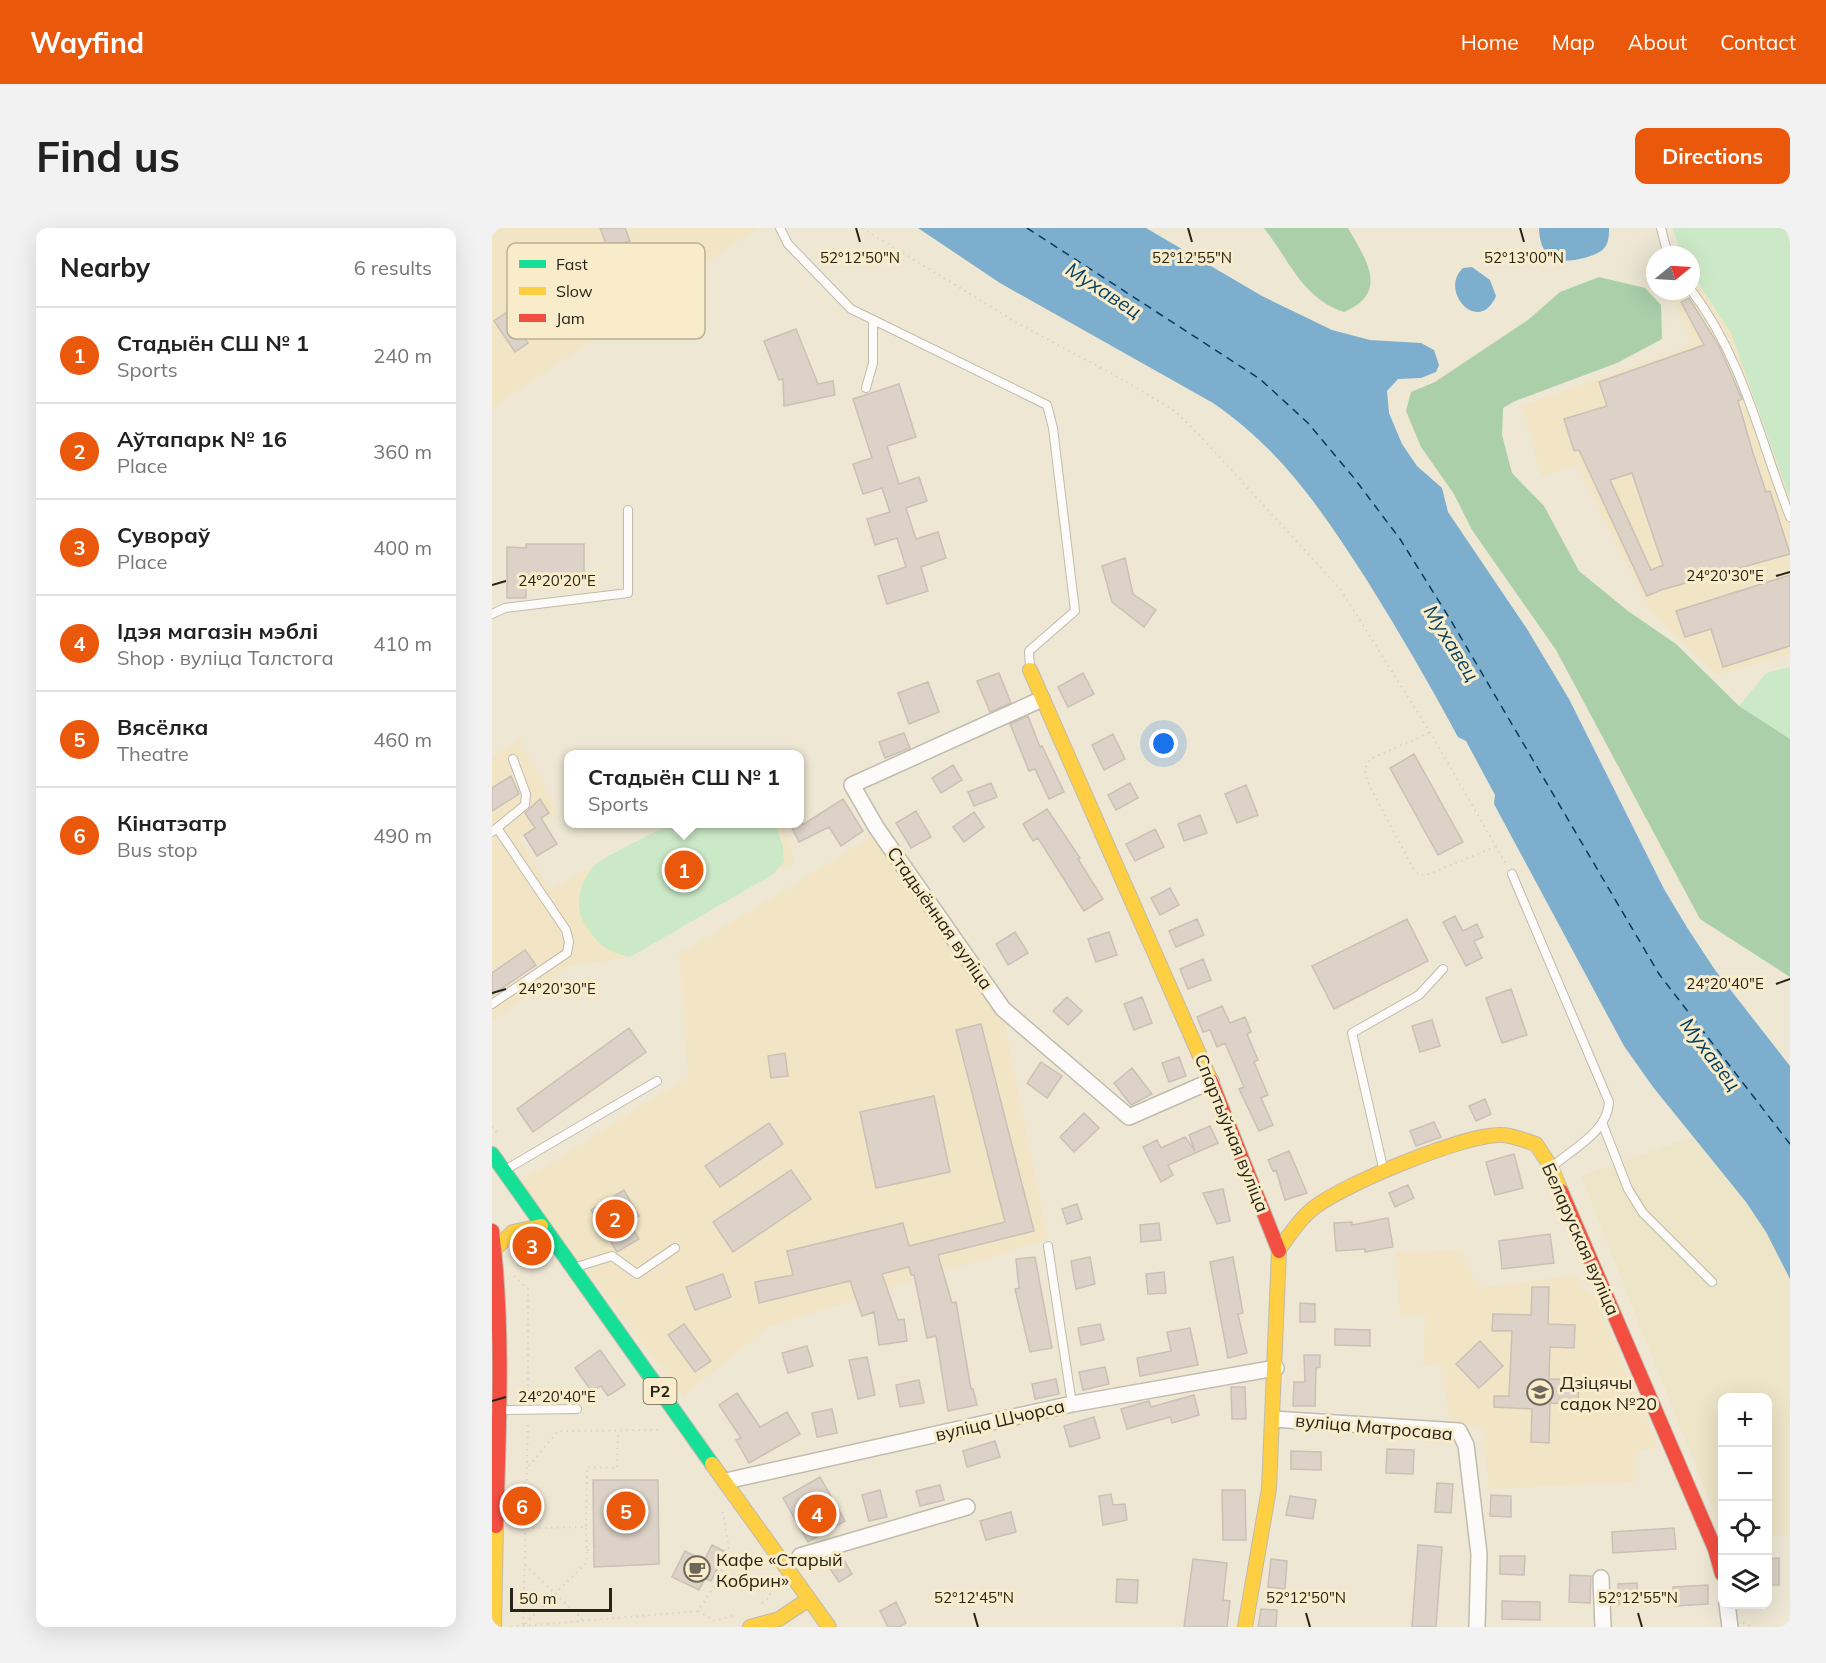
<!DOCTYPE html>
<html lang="en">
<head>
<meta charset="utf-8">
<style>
	:root { --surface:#fff; --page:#f2f2f2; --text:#222; --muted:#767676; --line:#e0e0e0; --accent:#ea580c }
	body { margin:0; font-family:Mulish,sans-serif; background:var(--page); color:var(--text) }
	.controls { position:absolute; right:18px; bottom:18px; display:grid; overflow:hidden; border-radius:12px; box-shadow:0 6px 24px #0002 }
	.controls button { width:54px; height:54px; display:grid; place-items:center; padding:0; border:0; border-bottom:2px solid var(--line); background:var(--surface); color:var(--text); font:30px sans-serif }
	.compass { position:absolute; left:1154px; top:18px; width:54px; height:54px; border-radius:50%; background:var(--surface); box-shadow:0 6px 24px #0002; rotate:72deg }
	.scale { position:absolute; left:18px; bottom:15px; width:102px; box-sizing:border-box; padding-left:6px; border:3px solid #292418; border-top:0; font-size:16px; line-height:21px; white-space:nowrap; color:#292418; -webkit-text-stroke:4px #f8ecca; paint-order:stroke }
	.you { position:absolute; left:672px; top:516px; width:21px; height:21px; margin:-15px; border:4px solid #fff; border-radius:50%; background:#1a73e8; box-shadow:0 0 0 9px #1a73e833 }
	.badge { display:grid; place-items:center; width:39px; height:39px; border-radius:50%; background:var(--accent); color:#fff; font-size:20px; font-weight:700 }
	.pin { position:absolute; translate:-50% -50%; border:3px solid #fff; box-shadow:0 2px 6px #0006 }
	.popup { position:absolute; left:72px; top:522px; width:240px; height:78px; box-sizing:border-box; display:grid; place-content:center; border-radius:12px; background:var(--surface); filter:drop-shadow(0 2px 4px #0005); font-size:20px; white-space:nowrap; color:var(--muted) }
	.popup b { font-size:22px; color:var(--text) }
	.popup::after { content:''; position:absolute; left:50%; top:100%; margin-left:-12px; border:12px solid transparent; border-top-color:var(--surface) }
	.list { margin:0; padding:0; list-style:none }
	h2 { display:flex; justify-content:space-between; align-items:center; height:78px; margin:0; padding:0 24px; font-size:26px }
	h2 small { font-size:20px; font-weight:400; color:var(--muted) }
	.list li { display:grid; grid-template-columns:39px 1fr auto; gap:18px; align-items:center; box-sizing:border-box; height:96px; padding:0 24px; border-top:2px solid var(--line) }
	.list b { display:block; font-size:22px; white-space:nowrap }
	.list p { margin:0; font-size:20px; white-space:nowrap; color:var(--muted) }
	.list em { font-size:20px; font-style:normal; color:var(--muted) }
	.icon { flex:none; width:33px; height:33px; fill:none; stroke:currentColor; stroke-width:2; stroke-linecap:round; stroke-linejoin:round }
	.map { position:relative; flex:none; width:1298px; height:1399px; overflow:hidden; border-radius:12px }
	header { display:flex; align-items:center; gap:36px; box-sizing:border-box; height:84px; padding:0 30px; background:var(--accent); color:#fff }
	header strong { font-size:28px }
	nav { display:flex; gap:33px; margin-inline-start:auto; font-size:21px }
	.intro { display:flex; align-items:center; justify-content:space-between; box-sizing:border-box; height:144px; padding:0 36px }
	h1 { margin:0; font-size:42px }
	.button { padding:15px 27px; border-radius:12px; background:var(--accent); color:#fff; font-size:21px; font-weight:700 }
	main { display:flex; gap:36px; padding:0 36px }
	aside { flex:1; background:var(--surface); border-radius:12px; box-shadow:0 6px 24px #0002 }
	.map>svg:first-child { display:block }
	.built { fill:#f1e5c6 }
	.green { fill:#cce9c7 }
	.forest { fill:#aacfa9 }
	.sand { fill:#ede5c8 }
	.water { fill:#7daecd }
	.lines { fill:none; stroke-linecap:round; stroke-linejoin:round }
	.ferry { stroke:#003d5f; stroke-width:1.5; stroke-dasharray:8 6; stroke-linecap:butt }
	.building { fill:#dcd2c7; stroke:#cac0b6; stroke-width:1.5; fill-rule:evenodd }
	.lane-casing { stroke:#c0bbac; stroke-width:10 }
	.street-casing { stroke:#c0bbac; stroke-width:18 }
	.fast-casing { stroke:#c0bbac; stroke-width:16 }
	.slow-casing { stroke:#c0bbac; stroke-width:16 }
	.jam-casing { stroke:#c0bbac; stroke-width:16 }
	.path { stroke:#d4d3cc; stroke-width:2; stroke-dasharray:1.5 4.5; stroke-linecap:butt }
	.lane { stroke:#fcfbf9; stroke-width:8 }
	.street { stroke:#fcfbf9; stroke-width:15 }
	.fast { stroke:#16e098; stroke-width:14 }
	.slow { stroke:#ffcf43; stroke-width:14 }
	.jam { stroke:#f24e42; stroke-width:14 }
	.ticks { fill:none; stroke:#292418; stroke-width:2 }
	.labels { text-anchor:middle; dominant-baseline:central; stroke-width:6; stroke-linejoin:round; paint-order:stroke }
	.shield { fill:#f8ecca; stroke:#67604d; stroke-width:1.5 }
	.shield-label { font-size:16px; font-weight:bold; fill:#292418 }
	.street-label { font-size:18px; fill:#292418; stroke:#f8ecca }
	.poi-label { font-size:18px; fill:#292418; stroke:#f8ecca; text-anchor:start }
	.water-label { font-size:20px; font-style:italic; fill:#003d5f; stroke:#f8ecca }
	.key { fill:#f8ecca; stroke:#bab095; stroke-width:1.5 }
	.key-label { font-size:16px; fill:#292418 }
	.ticks-label { font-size:15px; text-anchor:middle; fill:#292418; stroke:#f8ecca; stroke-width:6; stroke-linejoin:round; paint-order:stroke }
</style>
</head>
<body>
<header>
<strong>Wayfind</strong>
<nav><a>Home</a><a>Map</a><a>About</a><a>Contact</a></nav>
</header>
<div class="intro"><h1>Find us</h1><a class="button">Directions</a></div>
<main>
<aside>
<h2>Nearby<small>6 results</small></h2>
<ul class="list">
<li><span class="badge">1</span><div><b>Стадыён СШ № 1</b><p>Sports</p></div><em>240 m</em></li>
<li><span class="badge">2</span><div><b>Аўтапарк № 16</b><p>Place</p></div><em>360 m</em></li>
<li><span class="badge">3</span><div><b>Сувораў</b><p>Place</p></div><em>400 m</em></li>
<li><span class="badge">4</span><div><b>Ідэя магазін мэблі</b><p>Shop · вуліца Талстога</p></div><em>410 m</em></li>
<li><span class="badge">5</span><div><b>Вясёлка</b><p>Theatre</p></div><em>460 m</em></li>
<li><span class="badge">6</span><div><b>Кінатэатр</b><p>Bus stop</p></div><em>490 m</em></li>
</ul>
</aside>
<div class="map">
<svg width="1298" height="1399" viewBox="0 0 1298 1399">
	<rect width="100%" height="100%" fill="#eee7d4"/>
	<path class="built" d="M0,0H266L0,180Z
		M1203,51L1239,104L1298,271V426L1225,447L1157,382L1085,237L1050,249L1029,178L1201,117L1181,70L1189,63H1199V54Z
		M28,511L65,584L27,609L57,662L177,596H290L300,620L302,634L136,730L76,738L0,793V529Z
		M381,608L512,791L556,1011L276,1099L191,1168L26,955L196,849L187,726Z
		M970,1022L986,1060L1084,1047L1090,1059L1104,1071L1166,1220L1145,1222L1143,1254L997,1261L990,1201L957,1191L950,1136L931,1138L933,1088L908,1087L903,1024Z"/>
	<path class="green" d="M1181,0H1293L1298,16V271L1239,105L1199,44V27H1189Z
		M1298,439V511L1247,478L1274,445Z
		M180,596H283L291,618L292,634L280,647L138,729C115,724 107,718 94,698C81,679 87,655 102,638C112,628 164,604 180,596Z"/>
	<path class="forest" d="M772,0H856C874,32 898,64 852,84C810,70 798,33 772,0Z
		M1107,49L1153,60L1169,77L1170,111L1125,135L1023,173L1011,180L1010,207L1020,245L1052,278L1087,343L1136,383L1184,416L1247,478L1298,511V749L1208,691L1064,422L980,302L962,266L929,219L914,183L919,164L943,154L1036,92L1068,64Z"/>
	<path class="sand" d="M1201,909L1254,974L1274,1004L1298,1051V1307L1276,1309V1170H1230V1305L1089,948Z"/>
	<path class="water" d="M426,0H654L770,68L840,102L878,112L929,115L942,122L947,137L944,144L929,150L906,151L895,163L897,185L910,216L925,238L950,260L956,284L1035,401L1077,471L1172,661L1196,701L1223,742L1298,838V1051L1274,1004L1254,974L1161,859L1132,818L1002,576L1003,567L974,513L966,509C938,457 908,405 876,354C831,284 791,223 721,175L508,55Z
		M1047,0H1117C1117,6 1117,14 1113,19C1109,25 1099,28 1092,30C1065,37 1048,31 1047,0Z
		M980,39L998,52L1004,68C987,108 946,63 971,40Z"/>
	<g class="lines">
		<path class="ferry" d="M535,0L768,151L816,195L862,250L908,311L958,391L1167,746L1298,916"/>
	</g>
	<path class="building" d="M108,0H133L138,13L116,21Z
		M1197,70L1227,118L1250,171L1246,173L1261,225L1274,264L1278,263L1298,326L1169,362L1155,368L1087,222L1082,223L1072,191L1115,178L1107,154L1212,117L1189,74ZM1140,245L1171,337L1159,342L1118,252Z
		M15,84L36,115L23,124L2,93Z
		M304,101L326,156L341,153L343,167L292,178L291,151L287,152L272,113Z
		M407,156L424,209L395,218L407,256L427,249L435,273L414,280L424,311L446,304L454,330L429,339L436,363L395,376L386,348L414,339L405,310L383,317L375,291L398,284L390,260L371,266L361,236L380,230L361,171Z
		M34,316H92V349H34V370H15V319L34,320Z
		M633,330L641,366L664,382L652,399L620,374L610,338Z
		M1298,347V418L1231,439L1219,401L1193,409L1184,383Z
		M507,445L519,475L498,484L485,453Z
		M591,445L602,466L576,479L566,459Z
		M436,454L447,484L417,496L406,465Z
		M536,488L548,519L550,518L572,564L557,571L543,541L537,543L518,496Z
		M412,505L418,520L393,530L387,514Z
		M621,506L633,531L612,542L600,517Z
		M922,526L971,614L946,627L898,540Z
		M461,537L470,552L449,565L440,550Z
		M19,548L27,566L0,583V560Z
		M499,555L505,569L482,578L476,564Z
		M638,555L646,570L624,582L616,567Z
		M754,557L766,587L745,595L733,566Z
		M48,571L57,585L49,590L65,616L45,628L32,607L43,600L33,585Z
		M351,571L371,603L349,618L337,599L307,614L298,596H312Z
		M555,581L588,630L586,631L611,671L592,683L546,610L541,613L531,596Z
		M424,583L439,609L419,620L404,595Z
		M482,584L492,599L472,614L461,599Z
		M708,587L715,605L692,613L686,596Z
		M663,601L672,619L643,633L634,616Z
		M678,660L687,677L668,687L659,670Z
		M963,688L971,703L985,696L991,709L982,713L990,730L974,738L951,694Z
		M705,691L712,707L684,719L677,703Z
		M915,691L936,733L842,781L820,738Z
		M523,704L536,725L516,737L504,716Z
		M617,704L625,727L604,734L596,711Z
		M33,722L44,737L0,767V745Z
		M711,731L719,752L696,761L688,741Z
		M1019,761L1035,807L1010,815L994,770Z
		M575,769L590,783L576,797L561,783Z
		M650,769L660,795L642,802L632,776Z
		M730,778L738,795L753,789L759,804L755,806L766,832L762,834L776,867L769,870L781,897L767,903L747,861L752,859L733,815L725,819L718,802L711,804L705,789Z
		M940,792L948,818L928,824L920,798Z
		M489,796L542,1003L446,1027L460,1075L464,1074L479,1161H481L485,1177L456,1183L444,1108L435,1110L422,1047H419L417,1039L390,1046L406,1092L412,1091L415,1113L387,1117L382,1084L370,1088L358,1053L267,1075L263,1054L301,1047L295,1023L411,995L417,1018L513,994L464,802Z
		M137,800L154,824L41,904L25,881Z
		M293,825L296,848L279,850L276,828Z
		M687,829L694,848L677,854L670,835Z
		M549,834L570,848L555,870L535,855Z
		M640,840L660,866L639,877L622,855Z
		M442,868L458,944L384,960L368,884Z
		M993,871L999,886L984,893L977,878Z
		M592,885L607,900L582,924L568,909Z
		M942,894L949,909L924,918L918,903Z
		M277,895L291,916L228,959L213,938Z
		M718,898L726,915L676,937L681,947L669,954L651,919L665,912L669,920L693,909L703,923L697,907Z
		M797,923L815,965L793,972L784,942L781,943L776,932Z
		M1022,926L1031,960L1003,967L994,934Z
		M299,942L319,971L241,1024L221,994Z
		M916,957L922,970L903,979L897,965Z
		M731,961L738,993L725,996L711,965Z
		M132,962L147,988L136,994L147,1011L125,1024L99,982Z
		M585,976L590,991L575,996L570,981Z
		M896,990L901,1019L873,1024V1021L844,1023L842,995L860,994V997Z
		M667,995L669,1012L649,1014L648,997Z
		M1058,1006L1062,1035L1010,1041L1007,1013Z
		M543,1029L560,1120L538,1124L523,1061L527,1060L524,1031Z
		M598,1029L603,1056L584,1061L579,1033Z
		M741,1029L751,1085L746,1086L755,1125L736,1130L718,1034Z
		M672,1044L674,1065L656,1066L654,1046Z
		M231,1046L239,1069L203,1082L194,1059Z
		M1040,1059H1057L1056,1096L1083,1097L1082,1120L1058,1119L1057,1151L1087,1152L1086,1176L1058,1175L1057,1215L1039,1214L1040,1181L1002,1179V1168H1017L1020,1103H1000L1001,1086L1039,1087Z
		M808,1075L823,1076V1094H808Z
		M192,1096L219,1133L203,1144L176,1107Z
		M608,1096L612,1112L589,1117L586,1100Z
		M698,1100L706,1137L648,1148L645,1130L679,1123L675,1104Z
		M843,1101L878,1102V1118L843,1117Z
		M988,1113L1011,1138L987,1160L964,1136Z
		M315,1118L321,1138L296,1145L290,1125Z
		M108,1122L133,1157L116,1168L109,1158L100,1164L83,1140Z
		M812,1127H828V1139L824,1140L823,1178H801L802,1154H813Z
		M375,1129L383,1167L366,1171L357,1132Z
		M613,1139L617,1156L591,1162L587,1144Z
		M564,1151L567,1166L543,1171L540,1156Z
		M427,1152L432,1175L408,1179L404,1157Z
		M739,1159H753L754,1191H740Z
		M245,1165L268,1199L295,1184L308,1206L257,1235L244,1212L249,1210L227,1177Z
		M702,1167L707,1187L680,1195L678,1189L635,1201L629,1181L657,1173L659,1179Z
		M340,1181L345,1205L325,1209L320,1185Z
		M602,1189L608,1210L578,1219L572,1198Z
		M503,1213L508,1229L475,1239L471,1223Z
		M895,1221L922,1222L921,1246L894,1245Z
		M799,1223L829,1224V1242L799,1241Z
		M328,1249L353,1293L316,1314L291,1270Z
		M101,1252H166L167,1336L102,1339Z
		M945,1255L961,1256L959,1285L943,1284Z
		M448,1257L452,1272L428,1278L424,1263Z
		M388,1262L395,1289L377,1293L370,1267Z
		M730,1262H753L754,1312H731Z
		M619,1266L621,1277L633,1276L635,1292L611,1297L607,1268Z
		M999,1267L1019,1268V1289L998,1288Z
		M798,1268L824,1272L821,1291L794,1287Z
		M519,1284L524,1304L494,1312L488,1293Z
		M1182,1300L1184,1321L1121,1325L1120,1304Z
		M220,1317L234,1324L219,1353L213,1350L207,1362L180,1349L193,1323L212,1333Z
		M926,1317L950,1319L944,1399H920Z
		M1008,1328H1033L1032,1347L1008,1346Z
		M350,1329L360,1346L347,1354L336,1338Z
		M1287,1330V1357H1275V1331Z
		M701,1331L735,1335L731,1372L738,1373L735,1399H692Z
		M779,1331L795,1333L793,1361L776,1359Z
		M1078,1347L1099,1348L1098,1375L1077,1374Z
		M625,1351L646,1352L645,1375L624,1374Z
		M1145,1355L1146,1375L1127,1376L1126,1356Z
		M1216,1357V1376L1183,1378L1181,1359Z
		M1010,1373L1048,1374V1392L1010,1391Z
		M404,1374L414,1395L407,1399H396L388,1383Z
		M769,1381L785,1382L784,1399H766Z"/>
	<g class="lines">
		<g class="lane-casing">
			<path id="lane" d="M288,0L296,16L359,81L555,177L561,200L583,383L537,423L538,441
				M1169,0L1176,27
				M1199,62C1251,130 1268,212 1298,289
				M374,160L381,135V93
				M0,386L13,380L136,365V282
				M0,604L33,577L34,566L21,531
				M1020,646L1117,874C1116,903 1082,920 1061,938
				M0,776L75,725L77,714L74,702L5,600
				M1111,897L1136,961L1151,985L1220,1054
				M13,942L165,853
				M892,944L860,805L927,767L951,741
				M556,1018L580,1176
				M81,1040L120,1028L145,1046L183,1020
				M9,1182L85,1181"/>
		</g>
		<g class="street-casing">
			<path id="street" d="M550,471L360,557L384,599L511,781L637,889L719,853
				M781,1191L967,1203L974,1217L987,1326L985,1399
				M234,1253L580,1176L784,1140
				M308,1328L475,1279
				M1109,1350L1111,1399
				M1235,1376L1238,1399"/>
		</g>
		<g class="fast-casing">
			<path id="fast" d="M0,926L220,1236"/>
		</g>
		<g class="slow-casing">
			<path id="slow" d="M538,442L719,853
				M3,1021L21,1004L49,998
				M787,1021C797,1008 806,993 819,982C847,958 972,906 1009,907C1021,907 1033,913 1044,916L1059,939L1069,963
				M220,1236L337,1399
				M2,1399L4,1298
				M258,1399L287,1391L317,1371
				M753,1399L777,1261L787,1023"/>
		</g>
		<g class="jam-casing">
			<path id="jam" d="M719,853L787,1023
				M1069,963L1223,1321L1230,1346
				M0,1003C12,1100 7,1200 4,1298"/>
		</g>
		<path class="path" d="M370,0L527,96L633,153L683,183L712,212L849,362L938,504L1014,636
			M937,505L878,531L873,541L875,553L922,642L928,647L937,646L1003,619
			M0,898L7,908
			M22,1048L36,1061V1171
			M37,1238L66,1203L171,1202
			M23,1278H35
			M94,1298L95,1239L125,1240L126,1203
			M35,1300L94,1299L95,1334L31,1398L36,1192
			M95,1322H102
			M33,1337L92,1393
			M270,1375L277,1370L281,1355
			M206,1383L223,1393L243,1387
			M1251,1395L1261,1399
			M19,1399L206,1383L225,1354L237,1322L231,1284"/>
		<use href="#lane" class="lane"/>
		<use href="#street" class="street"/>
		<use href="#fast" class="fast"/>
		<use href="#slow" class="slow"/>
		<use href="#jam" class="jam"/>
	</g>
	<path class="ticks" d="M364,0L368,14M696,0L700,14M1028,0L1032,14M1284,348L1298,344M0,357L14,353M1284,756L1298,751M0,765L14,761M0,1173L14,1169M482,1385L486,1399M814,1385L818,1399M1146,1385L1150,1399"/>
	<defs>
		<g id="school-ring" transform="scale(1.35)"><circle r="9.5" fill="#f8ecca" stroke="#6e685a" stroke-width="1.5"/><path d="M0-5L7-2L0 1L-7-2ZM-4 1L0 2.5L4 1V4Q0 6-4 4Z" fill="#6e685a"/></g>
		<g id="cafe-ring" transform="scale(1.35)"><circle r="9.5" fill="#f8ecca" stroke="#6e685a" stroke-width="1.5"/><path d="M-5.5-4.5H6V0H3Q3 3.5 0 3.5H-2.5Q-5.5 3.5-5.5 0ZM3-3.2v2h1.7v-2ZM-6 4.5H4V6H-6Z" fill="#6e685a"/></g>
	</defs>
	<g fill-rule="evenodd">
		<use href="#school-ring" x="1048" y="1164"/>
		<use href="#cafe-ring" x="205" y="1341"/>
	</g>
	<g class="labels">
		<rect class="shield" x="151.5" y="1150" width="33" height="26" rx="4.5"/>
		<g class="shield-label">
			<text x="168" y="1163">Р2</text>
		</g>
		<g class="street-label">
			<text transform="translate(448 690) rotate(55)">Стадыённая вуліца</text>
			<text transform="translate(740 905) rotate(68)">Спартыўная вуліца</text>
			<text transform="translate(1089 1011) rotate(66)">Беларуская вуліца</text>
			<text transform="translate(508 1192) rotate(-13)">вуліца Шчорса</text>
			<text transform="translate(882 1199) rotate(5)">вуліца Матросава</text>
		</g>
		<g class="poi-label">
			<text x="1068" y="1154">Дзіцячы<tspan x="1068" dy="21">садок №20</tspan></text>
			<text x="224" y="1331">Кафе «Старый<tspan x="224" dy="21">Кобрин»</tspan></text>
		</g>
		<g class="water-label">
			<text transform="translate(612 62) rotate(33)">Мухавец</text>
			<text transform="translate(960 415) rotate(58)">Мухавец</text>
			<text transform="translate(1219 826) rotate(53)">Мухавец</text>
		</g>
	</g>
	<rect x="15" y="15" width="198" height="96" rx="9" class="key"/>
	<rect x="27" y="32" width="27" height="8" fill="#16e098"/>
	<rect x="27" y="59" width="27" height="8" fill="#ffcf43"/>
	<rect x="27" y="86" width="27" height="8" fill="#f24e42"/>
	<g class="key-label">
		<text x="64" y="42">Fast</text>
		<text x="64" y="69">Slow</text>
		<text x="64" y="96">Jam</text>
	</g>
	<g class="ticks-label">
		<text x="368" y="35">52°12'50"N</text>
		<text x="700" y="35">52°12'55"N</text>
		<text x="1032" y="35">52°13'00"N</text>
		<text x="1233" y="353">24°20'30"E</text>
		<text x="65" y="358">24°20'20"E</text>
		<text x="1233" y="761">24°20'40"E</text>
		<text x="65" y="766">24°20'30"E</text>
		<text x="65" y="1174">24°20'40"E</text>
		<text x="482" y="1375">52°12'45"N</text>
		<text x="814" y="1375">52°12'50"N</text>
		<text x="1146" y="1375">52°12'55"N</text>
	</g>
</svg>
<div class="controls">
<button>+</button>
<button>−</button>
<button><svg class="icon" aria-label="locate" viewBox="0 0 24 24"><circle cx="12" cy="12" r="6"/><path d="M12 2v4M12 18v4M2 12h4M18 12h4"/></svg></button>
<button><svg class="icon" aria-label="layers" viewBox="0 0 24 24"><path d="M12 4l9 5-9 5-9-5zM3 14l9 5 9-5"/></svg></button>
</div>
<svg class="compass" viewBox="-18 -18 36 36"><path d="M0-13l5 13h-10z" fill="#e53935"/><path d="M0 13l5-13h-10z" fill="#767676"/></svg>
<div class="scale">50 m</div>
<div class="you"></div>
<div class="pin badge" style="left:192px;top:642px">1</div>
<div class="popup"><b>Стадыён СШ № 1</b>Sports</div>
<div class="pin badge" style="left:123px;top:991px">2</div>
<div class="pin badge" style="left:40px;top:1018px">3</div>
<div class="pin badge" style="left:325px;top:1286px">4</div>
<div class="pin badge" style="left:134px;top:1283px">5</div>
<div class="pin badge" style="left:30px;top:1278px">6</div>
</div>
</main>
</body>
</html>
